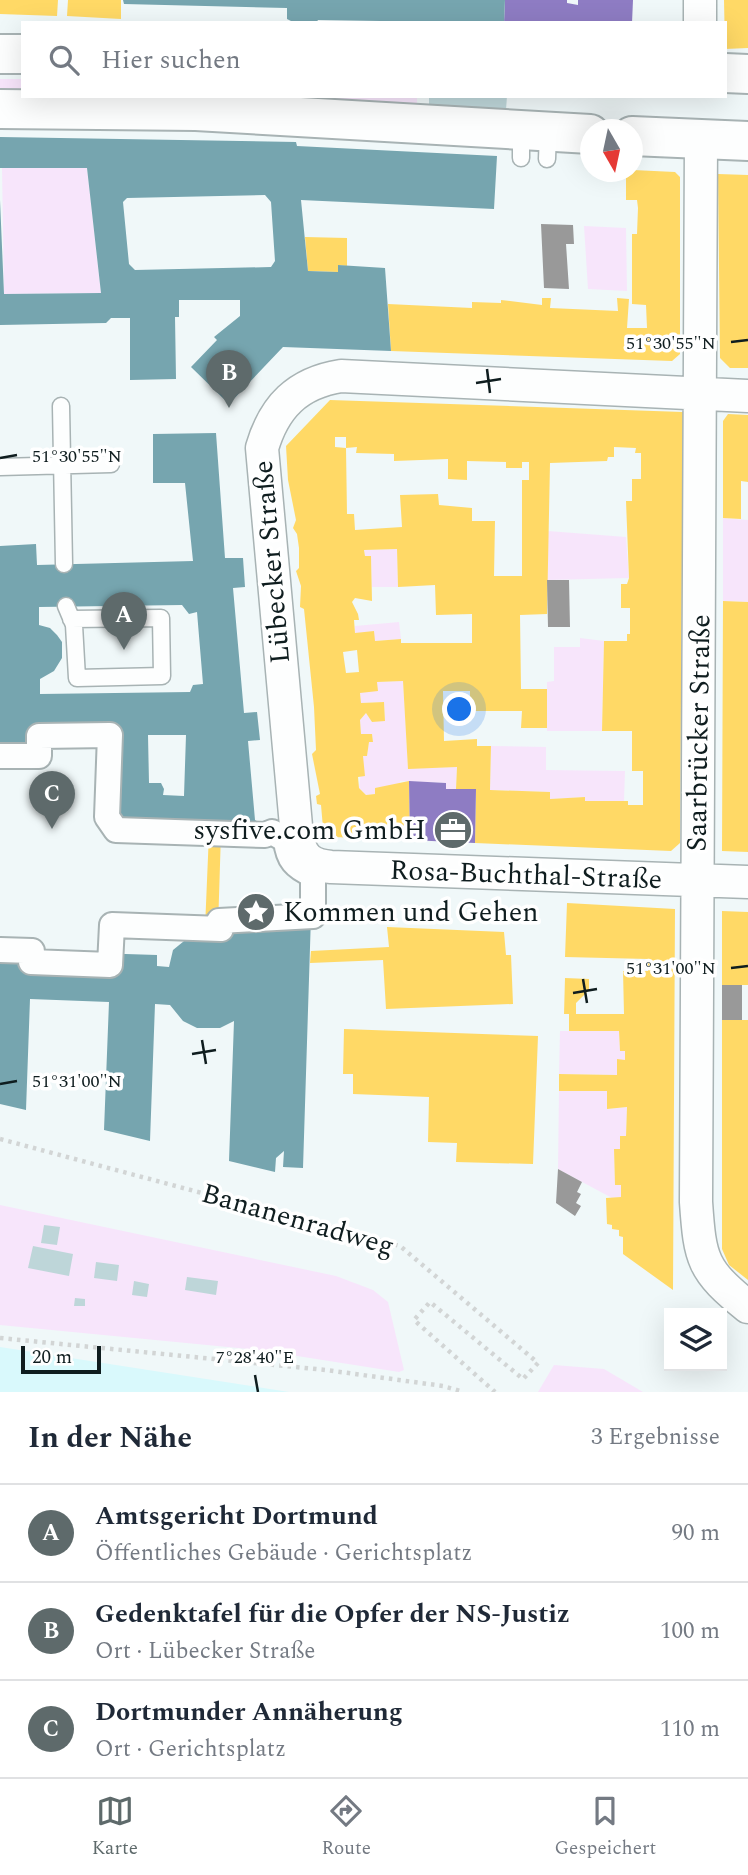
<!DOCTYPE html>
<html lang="de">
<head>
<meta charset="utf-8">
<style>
	:root { --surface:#fff; --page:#f6f6f7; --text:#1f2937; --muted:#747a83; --line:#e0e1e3; --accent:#5e6a6b }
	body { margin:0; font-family:Spectral,serif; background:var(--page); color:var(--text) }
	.controls { position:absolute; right:21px; bottom:21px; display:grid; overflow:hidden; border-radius:0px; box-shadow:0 7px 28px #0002 }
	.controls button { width:63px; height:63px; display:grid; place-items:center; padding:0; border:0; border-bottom:2px solid var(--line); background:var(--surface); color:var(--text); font:35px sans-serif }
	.compass { position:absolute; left:580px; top:119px; width:63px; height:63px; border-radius:50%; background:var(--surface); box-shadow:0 7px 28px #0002; rotate:171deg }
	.scale { position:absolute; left:21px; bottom:18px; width:80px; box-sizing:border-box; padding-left:7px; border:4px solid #0f1d1f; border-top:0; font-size:19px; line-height:24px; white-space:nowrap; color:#0f1d1f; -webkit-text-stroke:5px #fff; paint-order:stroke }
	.you { position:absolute; left:460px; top:710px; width:24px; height:24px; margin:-18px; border:5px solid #fff; border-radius:50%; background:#1a73e8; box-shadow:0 0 0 10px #1a73e833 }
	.badge { display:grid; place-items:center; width:46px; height:46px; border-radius:50%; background:var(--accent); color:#fff; font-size:23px; font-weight:700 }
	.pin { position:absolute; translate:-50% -58px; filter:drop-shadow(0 2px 4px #0008) }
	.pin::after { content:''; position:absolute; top:37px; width:24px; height:21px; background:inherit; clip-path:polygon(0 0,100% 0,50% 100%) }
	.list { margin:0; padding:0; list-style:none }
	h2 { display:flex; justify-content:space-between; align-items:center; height:91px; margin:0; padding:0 28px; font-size:30px }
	h2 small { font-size:23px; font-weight:400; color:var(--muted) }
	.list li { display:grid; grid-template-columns:46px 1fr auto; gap:21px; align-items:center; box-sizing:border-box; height:98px; padding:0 28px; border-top:2px solid var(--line) }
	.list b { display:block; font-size:26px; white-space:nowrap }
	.list p { margin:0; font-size:23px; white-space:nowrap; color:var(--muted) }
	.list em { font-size:23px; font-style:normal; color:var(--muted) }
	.icon { flex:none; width:38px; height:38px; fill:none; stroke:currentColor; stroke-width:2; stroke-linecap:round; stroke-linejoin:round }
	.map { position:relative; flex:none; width:748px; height:1392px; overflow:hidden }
	.search { position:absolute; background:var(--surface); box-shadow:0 7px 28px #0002; left:21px; right:21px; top:21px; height:77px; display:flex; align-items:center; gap:18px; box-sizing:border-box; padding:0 24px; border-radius:0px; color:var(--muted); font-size:26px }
	.sheet { height:385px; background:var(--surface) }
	nav { display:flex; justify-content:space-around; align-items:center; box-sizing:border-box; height:98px; border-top:2px solid var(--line); background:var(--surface); font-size:19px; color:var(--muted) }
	nav a { display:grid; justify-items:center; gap:4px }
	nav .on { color:var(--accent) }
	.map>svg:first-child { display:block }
	.built { fill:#d9f9fc }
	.green { fill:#f7e5fb }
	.homes { fill:#ffd966; fill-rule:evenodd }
	.offices { fill:#8e7cc3 }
	.public { fill:#76a5af; fill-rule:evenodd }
	.industry { fill:#999 }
	.building { fill:#bed6d9 }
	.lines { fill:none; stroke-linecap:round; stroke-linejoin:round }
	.service-casing { stroke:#a8b3b4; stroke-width:19 }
	.pedestrian-casing { stroke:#a8b3b4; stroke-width:28 }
	.minor-casing { stroke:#a8b3b4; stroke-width:35 }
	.secondary-casing { stroke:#a8b3b4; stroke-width:42 }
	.path { stroke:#d2d5d5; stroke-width:4.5; stroke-dasharray:3.5 5; stroke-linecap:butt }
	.service { stroke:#fdfefe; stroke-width:16 }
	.pedestrian { stroke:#fdfefe; stroke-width:24 }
	.minor { stroke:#fdfefe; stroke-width:32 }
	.secondary { stroke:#fdfefe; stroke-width:38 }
	.ticks { fill:none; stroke:#0f1d1f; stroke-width:2.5 }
	.labels { text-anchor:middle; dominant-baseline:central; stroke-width:7; stroke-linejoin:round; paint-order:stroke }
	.street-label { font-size:28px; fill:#0f1d1f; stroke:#fff }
	.poi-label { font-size:28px; fill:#0f1d1f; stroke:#fff; text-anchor:end }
	.ticks-label { font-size:18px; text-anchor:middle; fill:#0f1d1f; stroke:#fff; stroke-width:7; stroke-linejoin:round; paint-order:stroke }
</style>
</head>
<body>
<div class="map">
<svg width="748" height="1392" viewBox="0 0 748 1392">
	<rect width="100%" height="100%" fill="#f0f8f9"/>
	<path class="built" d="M0,1347L289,1392H0Z"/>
	<path class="green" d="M0,79H23V96H417V109L0,97Z
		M2,168H87L101,293L4,294Z
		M584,226L626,228L627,291L588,289Z
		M723,518L748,520V602L723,601Z
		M548,531L626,537L629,578L547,580Z
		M397,549L398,587H372L371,556H365L364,550Z
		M399,622L401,639L375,641L355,633V626Z
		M580,638L604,641L602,731H547V682L554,681V647H580Z
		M403,681L408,768L457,767L456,789H446V783L400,781V785L375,788V794L366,795L359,788L363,756L367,755L369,742L373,741L372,734H361L360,720L366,713L372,722L385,720L384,702L361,703L360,693L377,682Z
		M491,746L546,747V770L625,771L624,801H585L584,797L550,799L549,792L490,790Z
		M560,1031H619L620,1051H625V1060H617V1075L559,1074Z
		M559,1091H607L608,1109L627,1107L626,1136L620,1149H614L615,1185H621V1197L612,1198L558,1169Z
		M0,1205L336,1276L373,1290L388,1302L404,1370L399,1372L259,1350L0,1325Z
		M554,1365L604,1369L643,1392H538Z"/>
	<path class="homes" d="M0,0H58L57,16L0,14Z
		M68,0H121V19L67,16Z
		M724,0H748V48L725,49Z
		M633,170L675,172L680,177V354L672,361L391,351L388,304L472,308V302L501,303V300L542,305V298H551L550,308L618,311L617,298L629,299L627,328H647L646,305L632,304V234H637L638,208L637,200H626V172Z
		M718,174L748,175V368H730L720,358Z
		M305,237L347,238V266L338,265V272L308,271Z
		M330,400L683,412L680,843L671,851L475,843L476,789H456L457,767L408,769L403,681L377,682L378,691L360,693L361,703L384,702L385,721L372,722L366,713L360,720L361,734H372L373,742H369L367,756H363L365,776L358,777L359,788L366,795L375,794V788L409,781L410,840L333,837L323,828L321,805L317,804L316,796L320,794L312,754L316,750L314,707L304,609L300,607L301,586L296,571L299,568V548L297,534L293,528L296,520L288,480L286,446ZM335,437H346V448L357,447L356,453L394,454V461L448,459V479L467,480V461L506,462V468H522V462H529V480H522V576H494L495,521H472V508L439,505L438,494L400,495L402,527L355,530L354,514H347L346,448L335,447ZM614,447L636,448L635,453H641V479H632V501H626L629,578L627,584H621V608H630V634H627V641H604L602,731H632V771H643V805H628V801H585V797L550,799V792L490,790L491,746H477V739L444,741L443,691H470V711H522L521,728H547V689H521L520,615L547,614L550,463L607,461L608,457H614ZM397,549L398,587L435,585L436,615L472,614V643H401V639L375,641L374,631L355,633L354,620H359L358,614L352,602L355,598L372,601L371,556H365L364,550ZM357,650L359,672L346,673L343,652Z
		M728,414L748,415V482L741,481V519L723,518V421Z
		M723,601L748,602V852L722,851Z
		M209,833H221L218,928H205Z
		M567,903L675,909L673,1290L623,1254V1237L619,1236V1230L612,1229V1225L607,1224L606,1198L621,1197V1185H615L614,1149H620V1136H626L627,1107L607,1109V1091H559V1074L617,1075V1059L625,1060V1051H620L619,1031H569V1014H564L565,978L589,979V990L576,1003V1014H624L623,971H648V959L565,957Z
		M722,911L748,912V985H722Z
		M387,927L504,932L506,955H511L513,1004L386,1009L383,960L310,963L311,951L389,947Z
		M722,1020H748V1280L729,1265L722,1249Z
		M344,1029L538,1036L533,1164L456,1162L457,1143L428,1142L429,1097L353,1094V1074H343Z"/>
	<path class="offices" d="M505,0H567V3L578,5V0H633L632,23H504Z
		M409,781L446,783V789H476L475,843L410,840Z"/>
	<path class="public" d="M123,0H505L504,23L318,20L316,23H295L287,19V8L124,4Z
		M0,137L296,142L297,146L497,156L494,209L301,200L308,271L338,272V265L385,268L391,351L283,347L229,404L191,367L217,340L214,337L240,316V300H179V317H175L176,379L130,380V318H111L106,323L0,325V200L4,294L101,293L87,168H0ZM265,195L271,202L275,261L271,267L135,270L129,264L123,202L127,198Z
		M216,433L225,558H243L245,587L233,588L244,713L257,712L260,740L248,741L255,820L260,823L116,830L110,735L39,736V756H0V546L36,544L37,565L193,561L185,483H153V434ZM182,605L189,614L197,612L203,684L193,685L190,692L40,694V679L54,671L62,658V642L57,635L50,628L39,625V607ZM148,735H186L184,796L163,795L164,789L161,783H149Z
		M311,916L303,1168L283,1167L284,1151L276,1158L275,1172L229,1161L234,1021L220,1028H197L183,1021L170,1005L155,1004L150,1141L104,1130L109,1002L30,999L26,1110L0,1104V950L157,955V966L169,967L173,950L189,937Z"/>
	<path class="industry" d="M541,224L573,225L574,244H566L569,289L544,288Z
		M547,580H569L570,627H548Z
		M722,985H742V1020H722Z
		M558,1169L582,1182L577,1192L581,1194L576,1203L581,1206L575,1216L556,1203Z"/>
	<path class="building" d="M429,96H507L506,110L429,106Z
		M44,1225L60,1227L57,1245L41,1243Z
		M33,1246L73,1254L69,1276L28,1268Z
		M96,1262L119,1265L117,1281L94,1278Z
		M187,1277L218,1281L216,1295L185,1290Z
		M134,1281L149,1284L147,1297L132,1295Z
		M75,1298L85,1299V1306H74Z"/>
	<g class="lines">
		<g class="service-casing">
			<path id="service" d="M521,158V130
				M547,159L548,132
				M61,406L64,564
				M0,467L111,464
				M66,606L74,625L77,678L162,676L161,618L71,619"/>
		</g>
		<g class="pedestrian-casing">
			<path id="pedestrian" d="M0,756H39V736L110,735L107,817L116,830L265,835L272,832L286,840C288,860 295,867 313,875V916L219,921L221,929L112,925L110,965L31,962L32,951L0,950"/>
		</g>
		<g class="minor-casing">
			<path id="minor" d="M700,23V0
				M701,139L696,1202C700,1260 702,1270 748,1307
				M748,396L341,376C297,383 274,407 262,448L297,837C302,858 310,865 331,867L748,882"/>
		</g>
		<g class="secondary-casing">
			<path id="secondary" d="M0,54H23
				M725,73L748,74
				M0,109L196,111L590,134
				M632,136L748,141"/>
		</g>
		<path class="path" d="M0,1139L400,1246L538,1363L523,1379L430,1302L414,1320L495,1392
			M0,1338L326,1370L443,1386L464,1392"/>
		<use href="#service" class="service"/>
		<use href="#pedestrian" class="pedestrian"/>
		<use href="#minor" class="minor"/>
		<use href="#secondary" class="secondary"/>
	</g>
	<path class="ticks" d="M731,342L748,340M487,369L490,393M476,383L501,379M0,458L17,455M731,968L748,966M583,979L587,1003M573,993L597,989M202,1040L206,1064M192,1054L216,1050M0,1084L17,1081M255,1375L258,1392"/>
	<defs>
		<g id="office-disc" transform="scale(2.0125)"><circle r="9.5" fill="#5e6a6b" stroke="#fff"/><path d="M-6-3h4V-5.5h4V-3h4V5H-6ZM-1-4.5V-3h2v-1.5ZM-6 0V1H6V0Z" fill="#fff"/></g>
		<g id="sight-disc" transform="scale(2.0125)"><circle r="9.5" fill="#5e6a6b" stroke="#fff"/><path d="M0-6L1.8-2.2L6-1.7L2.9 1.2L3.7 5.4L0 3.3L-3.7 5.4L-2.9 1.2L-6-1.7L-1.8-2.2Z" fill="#fff"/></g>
	</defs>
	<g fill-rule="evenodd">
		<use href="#office-disc" x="453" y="830"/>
		<use href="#sight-disc" x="256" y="912"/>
	</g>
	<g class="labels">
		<g class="street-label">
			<text transform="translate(272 562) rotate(-95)">Lübecker Straße</text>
			<text transform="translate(699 733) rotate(-89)">Saarbrücker Straße</text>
			<text transform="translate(526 875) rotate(2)">Rosa-Buchthal-Straße</text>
			<text transform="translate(298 1220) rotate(16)">Bananenradweg</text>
		</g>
		<g class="poi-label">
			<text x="426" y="830">sysfive.com GmbH</text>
			<text x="283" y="912" text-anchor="start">Kommen und Gehen</text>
		</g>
	</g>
	<g class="ticks-label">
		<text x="671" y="349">51°30'55"N</text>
		<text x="77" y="462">51°30'55"N</text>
		<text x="671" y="974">51°31'00"N</text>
		<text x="77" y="1087">51°31'00"N</text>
		<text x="255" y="1363">7°28'40"E</text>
	</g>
</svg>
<div class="controls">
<button><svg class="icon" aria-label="layers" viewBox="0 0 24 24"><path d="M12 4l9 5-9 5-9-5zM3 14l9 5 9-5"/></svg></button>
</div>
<svg class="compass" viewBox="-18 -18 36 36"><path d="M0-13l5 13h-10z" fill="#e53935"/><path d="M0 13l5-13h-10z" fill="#747a83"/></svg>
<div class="scale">20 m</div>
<div class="you"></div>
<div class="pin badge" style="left:124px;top:650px">A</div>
<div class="pin badge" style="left:229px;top:408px">B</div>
<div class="pin badge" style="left:52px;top:829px">C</div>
<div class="search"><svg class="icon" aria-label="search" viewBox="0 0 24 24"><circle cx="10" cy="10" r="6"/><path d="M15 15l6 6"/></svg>Hier suchen</div>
</div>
<section class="sheet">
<h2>In der Nähe<small>3 Ergebnisse</small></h2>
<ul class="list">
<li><span class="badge">A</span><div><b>Amtsgericht Dortmund</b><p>Öffentliches Gebäude · Gerichtsplatz</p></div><em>90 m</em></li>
<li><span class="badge">B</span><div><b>Gedenktafel für die Opfer der NS-Justiz</b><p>Ort · Lübecker Straße</p></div><em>100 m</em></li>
<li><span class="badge">C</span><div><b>Dortmunder Annäherung</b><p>Ort · Gerichtsplatz</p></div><em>110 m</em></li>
</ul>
</section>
<nav>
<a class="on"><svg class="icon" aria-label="map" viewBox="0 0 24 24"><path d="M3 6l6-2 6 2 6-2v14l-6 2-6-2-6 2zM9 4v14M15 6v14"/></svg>Karte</a>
<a><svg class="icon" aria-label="directions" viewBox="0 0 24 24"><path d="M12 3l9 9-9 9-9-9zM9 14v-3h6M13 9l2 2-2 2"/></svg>Route</a>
<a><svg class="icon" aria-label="saved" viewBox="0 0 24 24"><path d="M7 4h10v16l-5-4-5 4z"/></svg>Gespeichert</a>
</nav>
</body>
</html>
